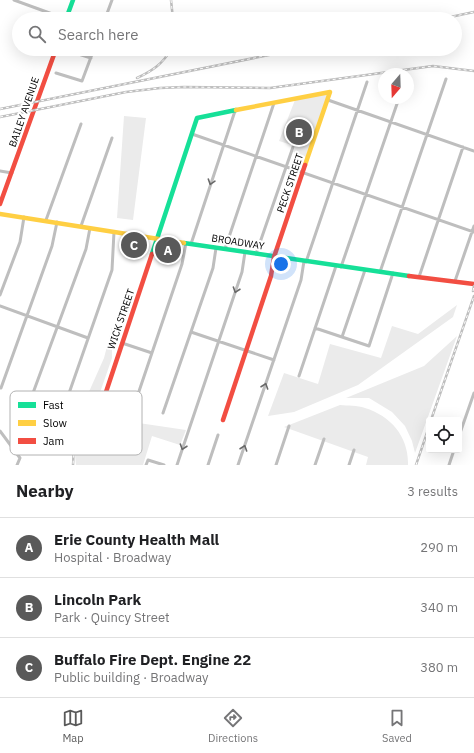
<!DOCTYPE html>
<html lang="en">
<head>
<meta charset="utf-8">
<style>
	:root { --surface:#fff; --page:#f6f6f6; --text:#202124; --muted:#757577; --line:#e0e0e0; --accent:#595959 }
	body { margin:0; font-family:"IBM Plex Sans",sans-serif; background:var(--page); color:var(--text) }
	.controls { position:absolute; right:12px; bottom:12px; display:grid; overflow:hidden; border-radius:4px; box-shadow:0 4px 16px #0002 }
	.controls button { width:36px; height:36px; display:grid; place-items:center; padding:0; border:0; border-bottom:1px solid var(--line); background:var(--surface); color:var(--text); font:20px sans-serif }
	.compass { position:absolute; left:378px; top:68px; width:36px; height:36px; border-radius:50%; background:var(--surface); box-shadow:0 4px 16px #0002; rotate:199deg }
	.you { position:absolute; left:281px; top:264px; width:14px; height:14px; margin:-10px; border:3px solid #fff; border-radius:50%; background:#1a73e8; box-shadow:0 0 0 6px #1a73e833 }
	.badge { display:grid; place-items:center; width:26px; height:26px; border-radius:50%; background:var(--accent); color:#fff; font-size:13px; font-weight:700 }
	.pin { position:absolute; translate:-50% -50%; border:2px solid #fff; box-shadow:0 1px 4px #0006 }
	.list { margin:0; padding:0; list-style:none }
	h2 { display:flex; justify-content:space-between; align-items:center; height:52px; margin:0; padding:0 16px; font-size:17px }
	h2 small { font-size:13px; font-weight:400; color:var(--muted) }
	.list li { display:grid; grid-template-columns:26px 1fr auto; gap:12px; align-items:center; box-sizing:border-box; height:60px; padding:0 16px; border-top:1px solid var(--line) }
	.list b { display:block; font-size:15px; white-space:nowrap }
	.list p { margin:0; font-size:13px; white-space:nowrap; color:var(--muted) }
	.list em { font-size:13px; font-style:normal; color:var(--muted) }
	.icon { flex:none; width:22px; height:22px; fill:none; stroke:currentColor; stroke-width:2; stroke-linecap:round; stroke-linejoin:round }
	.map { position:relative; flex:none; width:474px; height:465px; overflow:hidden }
	.search { position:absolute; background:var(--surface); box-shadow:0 4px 16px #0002; left:12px; right:12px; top:12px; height:44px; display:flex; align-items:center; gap:10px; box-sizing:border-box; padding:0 14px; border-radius:22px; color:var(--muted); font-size:15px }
	.sheet { height:232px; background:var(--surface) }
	nav { display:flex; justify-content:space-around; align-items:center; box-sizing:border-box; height:56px; border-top:1px solid var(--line); background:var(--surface); font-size:11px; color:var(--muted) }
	nav a { display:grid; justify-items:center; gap:2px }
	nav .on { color:var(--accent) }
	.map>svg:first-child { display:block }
	.green { fill:#ebebeb }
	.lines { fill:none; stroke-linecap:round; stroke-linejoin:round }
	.street { stroke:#bebebe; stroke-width:3 }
	.fast { stroke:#16e098; stroke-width:4.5 }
	.slow { stroke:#ffcf43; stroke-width:4.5 }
	.jam { stroke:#f24e42; stroke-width:4.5 }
	.rail-casing { stroke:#bebebe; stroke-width:2.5 }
	.rail { stroke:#fff; stroke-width:1; stroke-dasharray:3; stroke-linecap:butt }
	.oneway { stroke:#686868 }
	.labels { text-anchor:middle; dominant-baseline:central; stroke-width:4; stroke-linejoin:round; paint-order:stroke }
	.street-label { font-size:10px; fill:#000; stroke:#fff }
	.key { fill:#fff; stroke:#b2b2b2; stroke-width:1 }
	.key-label { font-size:11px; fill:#000 }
</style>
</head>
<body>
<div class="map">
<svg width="474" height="465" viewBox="0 0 474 465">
	<rect width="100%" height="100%" fill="#fff"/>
	<path class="green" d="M328,93L306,157L293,152L295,146L279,141L295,100Z
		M124,116L146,118L133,220L117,218Z
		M457,305L453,317L358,385L294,412L268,416L284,373L318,384L330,344L381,358L392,326L418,334Z
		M112,327V358L96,404L84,403L104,358Z
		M457,336L415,453L412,441L405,426L392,412L369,398H346L424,366Z
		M340,405C348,406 357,405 365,408C391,416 409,437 408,465H366L368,457L284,427Z
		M71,413L186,430L180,445L152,436L143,465H76Z"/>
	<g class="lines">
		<path class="street" d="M14,0L66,19
			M68,14L82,19
			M105,19L112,0
			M69,51L91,58
			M56,73L82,81L94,49
			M328,100L474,151
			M192,134L474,232
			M0,171L12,173
			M46,220L81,124
			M81,226L112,138
			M191,244L235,111
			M225,249L274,103
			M256,254L293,147
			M306,262L367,82
			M341,267L399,98
			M380,272L446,79
			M419,277L463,147
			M455,281L474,226
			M0,295L20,242L24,217
			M0,306L88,338
			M315,328L369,346L393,273
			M191,332L274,360
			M342,337L365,270
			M122,343L152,353
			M299,376L336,266
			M1,388L52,246L57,222
			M33,393L86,249L90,228
			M67,399L112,270L114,232
			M133,409L182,264L186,243
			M163,413L213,268L216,248
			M0,431L20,458L17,465
			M459,436L474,393
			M146,465L148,460L164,465
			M177,465L242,272L245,252
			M208,465L218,435
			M238,465L301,280L304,261
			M276,465L289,426
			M315,465L324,439
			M349,465L354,450
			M449,465L454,450"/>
		<path class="fast" d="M66,19L73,0
			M184,243L409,276
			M152,254L197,118L236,110"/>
		<path class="slow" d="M236,110L330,92L305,165
			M0,214L184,243"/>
		<path class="jam" d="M0,204L56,49
			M409,276L474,284
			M102,404L152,254
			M223,420L271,276L274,257L305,165"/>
		<g class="rail-casing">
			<path id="rail" d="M171,0L173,19
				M441,19L474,12
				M137,78C152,71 163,64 171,49
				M0,109L299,49
				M0,117L126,92L160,88L184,87L270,88L433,66L474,71
				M473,291L474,286
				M26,401C60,411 76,428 73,465
				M431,420L474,296
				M416,465L429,427"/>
		</g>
		<use href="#rail" class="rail"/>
	</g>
	<defs><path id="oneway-chevron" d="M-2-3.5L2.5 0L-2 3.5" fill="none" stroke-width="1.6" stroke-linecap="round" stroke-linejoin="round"/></defs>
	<g class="oneway">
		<use href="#oneway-chevron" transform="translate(211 182) rotate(108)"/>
		<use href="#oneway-chevron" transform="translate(236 290) rotate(109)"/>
		<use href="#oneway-chevron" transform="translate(265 386) rotate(-71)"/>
		<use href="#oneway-chevron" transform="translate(183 447) rotate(109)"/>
		<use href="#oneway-chevron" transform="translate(244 448) rotate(-71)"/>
	</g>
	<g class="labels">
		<g class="street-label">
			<text transform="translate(24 112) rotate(-71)">BAILEY AVENUE</text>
			<text transform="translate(290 183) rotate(-71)">PECK STREET</text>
			<text transform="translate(238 242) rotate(9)">BROADWAY</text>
			<text transform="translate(121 319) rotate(-71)">WICK STREET</text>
		</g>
	</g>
	<rect x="10" y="391" width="132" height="64" rx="6" class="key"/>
	<rect x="18" y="402" width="18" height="6" fill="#16e098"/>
	<rect x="18" y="420" width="18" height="6" fill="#ffcf43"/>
	<rect x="18" y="438" width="18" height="6" fill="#f24e42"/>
	<g class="key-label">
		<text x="43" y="409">Fast</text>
		<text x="43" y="427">Slow</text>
		<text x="43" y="445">Jam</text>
	</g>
</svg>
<div class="controls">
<button><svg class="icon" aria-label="locate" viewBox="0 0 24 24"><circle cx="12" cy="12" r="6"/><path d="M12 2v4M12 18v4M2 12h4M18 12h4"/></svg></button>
</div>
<svg class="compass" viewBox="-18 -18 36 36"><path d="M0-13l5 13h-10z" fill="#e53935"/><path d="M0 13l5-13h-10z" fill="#757577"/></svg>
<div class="you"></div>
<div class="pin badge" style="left:168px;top:250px">A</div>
<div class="pin badge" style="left:299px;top:132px">B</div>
<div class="pin badge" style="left:134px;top:245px">C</div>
<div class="search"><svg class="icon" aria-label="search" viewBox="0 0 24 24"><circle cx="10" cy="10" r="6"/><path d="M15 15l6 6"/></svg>Search here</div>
</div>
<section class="sheet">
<h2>Nearby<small>3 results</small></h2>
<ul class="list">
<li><span class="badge">A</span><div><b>Erie County Health Mall</b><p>Hospital · Broadway</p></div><em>290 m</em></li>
<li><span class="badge">B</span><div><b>Lincoln Park</b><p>Park · Quincy Street</p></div><em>340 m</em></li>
<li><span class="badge">C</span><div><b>Buffalo Fire Dept. Engine 22</b><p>Public building · Broadway</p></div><em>380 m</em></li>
</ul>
</section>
<nav>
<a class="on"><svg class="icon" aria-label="map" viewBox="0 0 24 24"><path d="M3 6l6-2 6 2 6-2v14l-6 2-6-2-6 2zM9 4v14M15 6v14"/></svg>Map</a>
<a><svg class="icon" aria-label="directions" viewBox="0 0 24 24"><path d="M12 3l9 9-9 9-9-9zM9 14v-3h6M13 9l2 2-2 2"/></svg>Directions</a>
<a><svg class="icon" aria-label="saved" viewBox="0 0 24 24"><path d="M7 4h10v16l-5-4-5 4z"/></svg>Saved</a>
</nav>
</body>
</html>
